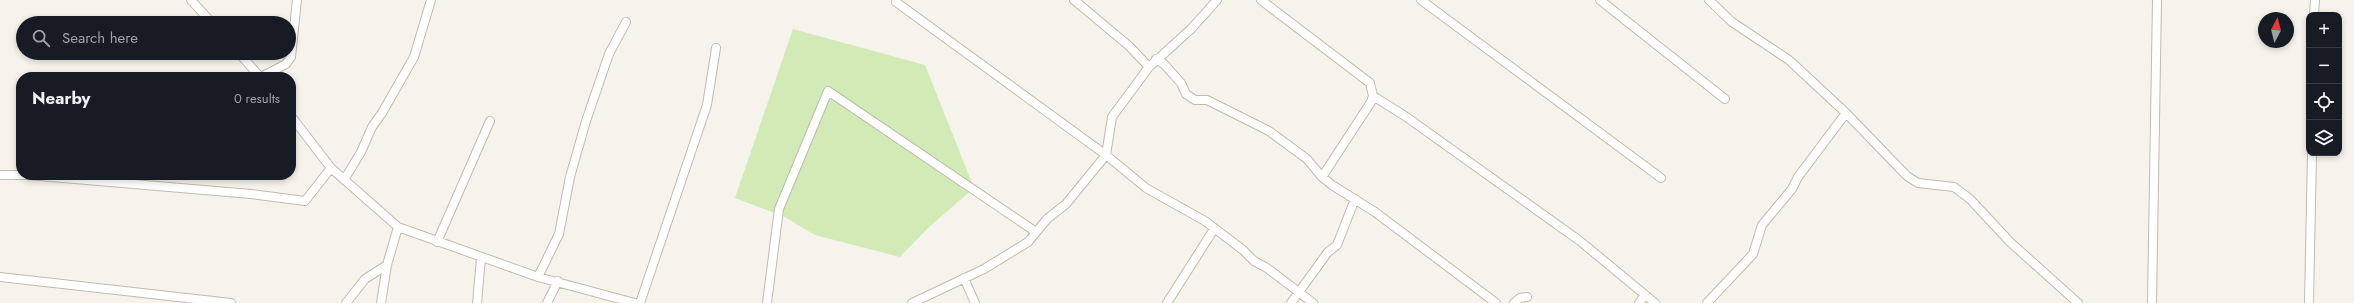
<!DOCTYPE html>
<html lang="en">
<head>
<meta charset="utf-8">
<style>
	:root { --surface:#171b24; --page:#242831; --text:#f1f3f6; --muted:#9ea1a6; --line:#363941 }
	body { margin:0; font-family:Jost,sans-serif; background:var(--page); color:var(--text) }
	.controls { position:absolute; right:12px; top:12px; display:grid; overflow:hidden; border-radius:8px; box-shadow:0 2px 6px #0003 }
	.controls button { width:36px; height:36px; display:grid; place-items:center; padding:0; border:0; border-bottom:1px solid var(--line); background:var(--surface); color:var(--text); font:20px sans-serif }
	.compass { position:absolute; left:2258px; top:12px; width:36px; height:36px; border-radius:50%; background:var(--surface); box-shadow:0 2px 6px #0003; rotate:7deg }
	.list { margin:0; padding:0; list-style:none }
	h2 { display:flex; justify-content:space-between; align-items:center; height:52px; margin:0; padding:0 16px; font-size:17px }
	h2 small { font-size:13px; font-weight:400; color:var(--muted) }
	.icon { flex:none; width:22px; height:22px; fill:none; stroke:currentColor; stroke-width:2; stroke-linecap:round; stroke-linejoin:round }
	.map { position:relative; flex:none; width:2354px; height:303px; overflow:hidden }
	.search { position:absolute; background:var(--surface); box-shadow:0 2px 6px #0003; left:16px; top:16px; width:280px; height:44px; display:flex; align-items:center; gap:10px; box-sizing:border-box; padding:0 14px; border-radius:22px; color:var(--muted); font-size:15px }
	.panel { position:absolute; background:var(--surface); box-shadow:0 2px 6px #0003; left:16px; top:72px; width:280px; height:108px; border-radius:16px }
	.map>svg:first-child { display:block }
	.green { fill:#d2eab5 }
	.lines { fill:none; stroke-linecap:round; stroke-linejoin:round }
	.minor-casing { stroke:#c2bbae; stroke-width:10 }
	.minor { stroke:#fff; stroke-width:8 }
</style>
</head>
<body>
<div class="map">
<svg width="2354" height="303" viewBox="0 0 2354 303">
	<rect width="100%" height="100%" fill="#f6f3ec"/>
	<path class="green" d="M793,29L925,65L974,188L928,228L900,257L815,235L783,216L735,198Z"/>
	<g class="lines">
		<g class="minor-casing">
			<path id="minor" d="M191,0L212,23
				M1074,0L1129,46L1149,67
				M1261,0L1370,83L1373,96L1371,102L1322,177
				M1421,0L1661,178
				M1600,0L1725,99
				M1709,0L1732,22L1789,60L1846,113L1907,176L1918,183L1954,187L1970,199L2010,242L2078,303
				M896,2L1106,155L1146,188L1205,221L1243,250L1254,261L1267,268L1313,303
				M2314,15L2315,0
				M239,53L260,77
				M1156,59L1164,64L1181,83L1186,94L1195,100H1207L1269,131L1307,159L1322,177L1332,185L1375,212L1496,303
				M261,77L286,64L291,57L297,0
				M1373,96L1405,116L1580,241L1655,303
				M291,116L331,168L398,227L538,277L635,303
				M0,175H28L251,194L305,201L331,168
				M344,180L361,152L372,127L382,113L414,57L431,0
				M437,242L490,121
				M0,277L231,303
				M538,277L559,234L570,177L586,121L609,54L626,22
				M964,278L975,303
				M346,303L365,279L387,265
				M381,303L387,265L398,227
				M477,303L481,258
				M547,303L558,281
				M640,303L707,105L716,48
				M767,303L779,209L828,91L1036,232
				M912,303L984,269L1028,242L1047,219L1066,204L1106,155L1112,117L1149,67L1191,29L1217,0
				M1167,303L1214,229
				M1291,303L1328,252L1337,245L1355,199
				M1514,303L1520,298L1527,297
				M1639,303L1645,295
				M1707,303L1753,254L1762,225L1792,189L1798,177L1846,113
				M2152,303L2157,0
				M2309,303L2312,153"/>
		</g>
		<use href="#minor" class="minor"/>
	</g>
</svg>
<div class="controls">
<button>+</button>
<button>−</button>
<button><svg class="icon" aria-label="locate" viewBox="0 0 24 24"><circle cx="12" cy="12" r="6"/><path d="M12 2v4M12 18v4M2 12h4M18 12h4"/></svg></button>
<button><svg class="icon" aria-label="layers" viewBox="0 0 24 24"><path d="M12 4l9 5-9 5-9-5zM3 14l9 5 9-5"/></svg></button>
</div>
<svg class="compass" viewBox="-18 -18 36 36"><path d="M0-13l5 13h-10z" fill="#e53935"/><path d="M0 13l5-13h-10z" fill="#9ea1a6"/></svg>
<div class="search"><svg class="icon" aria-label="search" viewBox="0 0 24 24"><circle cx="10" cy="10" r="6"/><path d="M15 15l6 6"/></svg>Search here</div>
<section class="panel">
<h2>Nearby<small>0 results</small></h2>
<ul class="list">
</ul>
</section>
</div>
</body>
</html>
